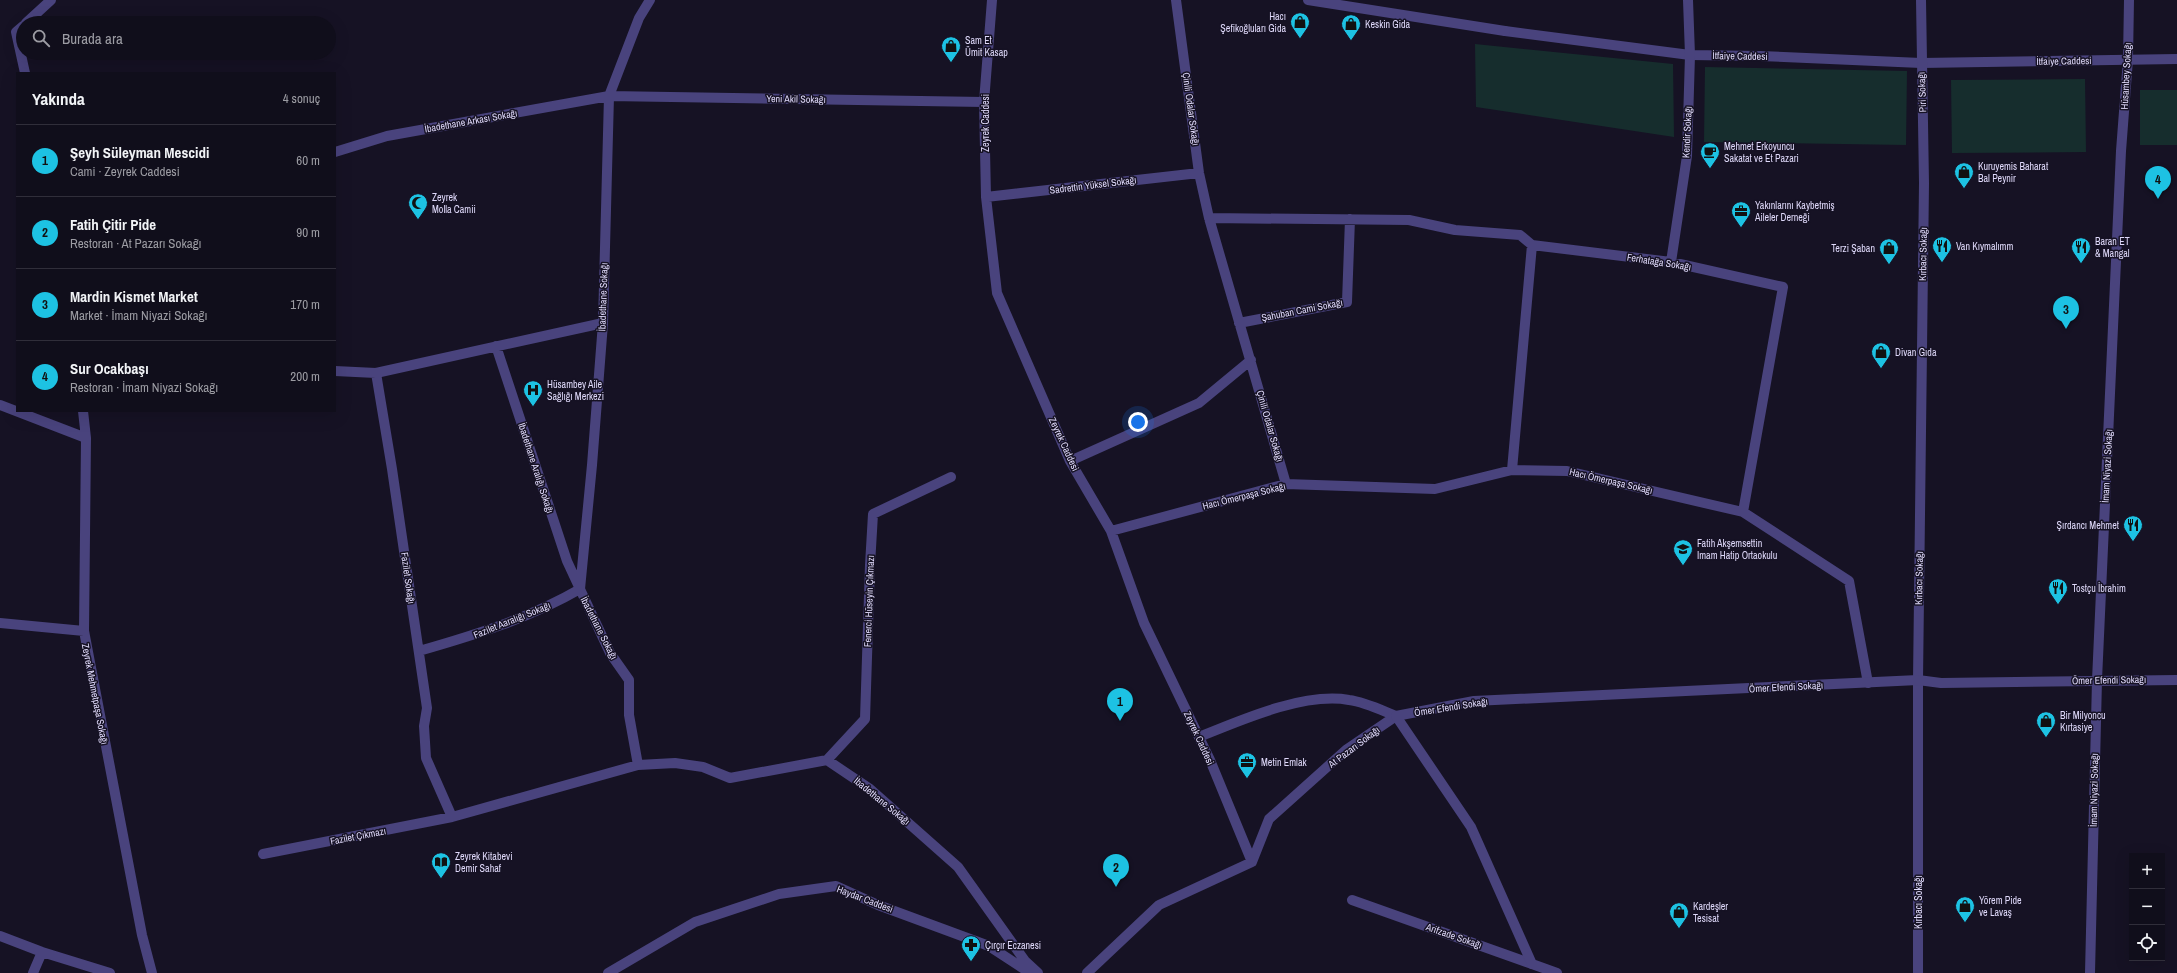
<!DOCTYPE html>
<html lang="tr">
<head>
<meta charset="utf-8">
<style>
	:root { --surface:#100e1b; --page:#1e1c28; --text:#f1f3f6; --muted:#9c9ca3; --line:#302e3a; --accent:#1dc2e3 }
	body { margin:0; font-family:"Archivo Narrow",sans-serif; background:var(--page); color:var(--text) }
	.controls { position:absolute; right:12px; bottom:12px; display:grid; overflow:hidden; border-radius:0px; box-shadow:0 4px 16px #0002 }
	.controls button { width:36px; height:36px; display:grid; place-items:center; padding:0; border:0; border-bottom:1px solid var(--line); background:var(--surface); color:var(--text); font:20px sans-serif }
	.you { position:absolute; left:1138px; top:422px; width:14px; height:14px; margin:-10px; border:3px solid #fff; border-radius:50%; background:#1a73e8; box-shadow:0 0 0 6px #1a73e833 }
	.badge { display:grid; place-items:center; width:26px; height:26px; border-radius:50%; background:var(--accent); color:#111; font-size:13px; font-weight:700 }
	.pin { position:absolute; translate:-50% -33px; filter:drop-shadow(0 1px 2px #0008) }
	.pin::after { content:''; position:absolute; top:21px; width:14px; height:12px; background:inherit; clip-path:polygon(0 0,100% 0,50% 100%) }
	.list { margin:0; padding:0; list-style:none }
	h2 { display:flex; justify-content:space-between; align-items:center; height:52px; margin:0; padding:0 16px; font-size:17px }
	h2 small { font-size:13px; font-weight:400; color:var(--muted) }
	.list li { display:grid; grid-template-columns:26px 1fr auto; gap:12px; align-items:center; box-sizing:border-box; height:72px; padding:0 16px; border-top:1px solid var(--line) }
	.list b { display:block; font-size:15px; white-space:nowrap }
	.list p { margin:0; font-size:13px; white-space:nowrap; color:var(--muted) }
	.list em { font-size:13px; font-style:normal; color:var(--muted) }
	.icon { flex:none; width:22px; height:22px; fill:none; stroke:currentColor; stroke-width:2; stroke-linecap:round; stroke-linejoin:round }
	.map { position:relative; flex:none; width:2177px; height:973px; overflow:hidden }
	.search { position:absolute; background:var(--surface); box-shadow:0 4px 16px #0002; left:16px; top:16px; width:320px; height:44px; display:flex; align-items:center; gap:10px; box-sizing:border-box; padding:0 14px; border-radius:22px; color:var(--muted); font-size:15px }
	.panel { position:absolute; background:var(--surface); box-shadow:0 4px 16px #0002; left:16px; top:72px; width:320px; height:340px; border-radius:0px }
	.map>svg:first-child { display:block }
	.green { fill:#162d2d }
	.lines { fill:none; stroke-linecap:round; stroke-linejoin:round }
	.pedestrian { stroke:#49437d; stroke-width:10 }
	.minor { stroke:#49437d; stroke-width:10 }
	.tertiary { stroke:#49437d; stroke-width:10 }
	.labels { text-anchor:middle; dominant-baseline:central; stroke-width:3; stroke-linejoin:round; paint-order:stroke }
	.poi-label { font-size:10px; fill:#dfd9fa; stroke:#161224; text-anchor:start }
	.street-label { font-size:10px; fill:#dfd9fa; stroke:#161224 }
</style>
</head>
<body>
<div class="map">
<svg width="2177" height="973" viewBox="0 0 2177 973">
	<rect width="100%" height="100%" fill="#161224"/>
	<path class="green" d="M1475,44L1673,64L1674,137L1476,107Z
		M1705,67L1907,71L1906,145L1704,142Z
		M2085,79L2086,152L1952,153L1951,80Z
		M2140,90H2177V145H2140Z"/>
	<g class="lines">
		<path class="pedestrian" d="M1505,31L1690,55L1760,56L1921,63L2177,59"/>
		<path class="minor" d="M650,0L639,18L609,96L603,323L592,465L580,589L610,653L629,680V715L638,765L675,763L703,767L730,778L827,760L870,789L958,867L1025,961L1038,973
			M992,0L984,102L986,197L997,293L1070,461L1111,531L1144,623L1210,760L1252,862
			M1176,0L1199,173L1209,218L1286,484
			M1308,0L1505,31
			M26,23L51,0
			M23,26L16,32L25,73
			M335,152L387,136L609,96L984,102
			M986,197L1199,173
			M1209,218L1409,220L1455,230L1520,235L1532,245
			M1671,262L1687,156L1690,55L1688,0
			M603,323L376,373L392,469L427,708L424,726L426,758L452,817L638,765
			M1239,323L1347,302L1350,219
			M335,371L376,373
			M0,405L86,438
			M83,411L86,438L84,631L142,935L152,973
			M1070,461L1199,403L1251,360
			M1512,470L1532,245L1671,262L1783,287L1743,512
			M1111,531L1286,484L1435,489L1512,470L1567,471L1743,512L1849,581L1868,683
			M0,623L84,631
			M419,651C475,635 530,618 580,589L567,561L496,346
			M1199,737C1241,720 1304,692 1349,700C1365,702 1381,710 1396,716
			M827,760L865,719L870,565L873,514L951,477
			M263,854L452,817
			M1352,900L1532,964
			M0,936L42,952L110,973
			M33,973L42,952
			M608,973L695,922L779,894L836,886L878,905L989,946L1030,973
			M1087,973L1159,905L1252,862L1269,819L1346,750L1396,716
			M1918,973V680L1924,183L1921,0
			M2090,973L2097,680L2121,151L2128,59L2129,0"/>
		<path class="tertiary" d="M1557,973L1532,964L1471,827L1396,716L1474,701L1918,680L1941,683L2177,680"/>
	</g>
	<defs>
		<g id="shop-pin" transform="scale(1)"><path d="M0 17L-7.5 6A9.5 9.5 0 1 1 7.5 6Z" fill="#1dc2e3" stroke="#161224"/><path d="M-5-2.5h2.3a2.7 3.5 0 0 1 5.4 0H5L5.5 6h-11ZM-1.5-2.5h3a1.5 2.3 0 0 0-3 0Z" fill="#111"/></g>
		<g id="cafe-pin" transform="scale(1)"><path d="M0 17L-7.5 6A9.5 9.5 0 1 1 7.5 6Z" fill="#1dc2e3" stroke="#161224"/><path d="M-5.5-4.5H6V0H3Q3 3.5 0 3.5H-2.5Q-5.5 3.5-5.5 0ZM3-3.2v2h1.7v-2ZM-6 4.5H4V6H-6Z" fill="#111"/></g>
		<g id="mosque-pin" transform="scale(1)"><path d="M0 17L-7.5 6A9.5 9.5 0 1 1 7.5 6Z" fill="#1dc2e3" stroke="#161224"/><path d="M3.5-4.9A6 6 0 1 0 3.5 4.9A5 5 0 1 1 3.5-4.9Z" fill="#111"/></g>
		<g id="office-pin" transform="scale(1)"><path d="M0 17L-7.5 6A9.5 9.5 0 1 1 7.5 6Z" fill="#1dc2e3" stroke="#161224"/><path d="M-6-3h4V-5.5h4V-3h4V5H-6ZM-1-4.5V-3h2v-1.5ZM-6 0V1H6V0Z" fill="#111"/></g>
		<g id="restaurant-pin" transform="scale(1)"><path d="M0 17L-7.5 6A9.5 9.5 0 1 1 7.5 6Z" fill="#1dc2e3" stroke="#161224"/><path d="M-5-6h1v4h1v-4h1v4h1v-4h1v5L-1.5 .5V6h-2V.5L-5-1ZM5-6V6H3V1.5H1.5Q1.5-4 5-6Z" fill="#111"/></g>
		<g id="hospital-pin" transform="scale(1)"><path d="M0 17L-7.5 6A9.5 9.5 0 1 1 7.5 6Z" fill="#1dc2e3" stroke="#161224"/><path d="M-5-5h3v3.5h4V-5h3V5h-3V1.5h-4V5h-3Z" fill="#111"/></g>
		<g id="school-pin" transform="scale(1)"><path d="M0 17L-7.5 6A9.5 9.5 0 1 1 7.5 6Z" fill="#1dc2e3" stroke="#161224"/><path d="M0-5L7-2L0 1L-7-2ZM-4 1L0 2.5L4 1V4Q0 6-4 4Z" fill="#111"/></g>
		<g id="library-pin" transform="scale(1)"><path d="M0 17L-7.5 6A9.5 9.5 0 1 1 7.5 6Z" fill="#1dc2e3" stroke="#161224"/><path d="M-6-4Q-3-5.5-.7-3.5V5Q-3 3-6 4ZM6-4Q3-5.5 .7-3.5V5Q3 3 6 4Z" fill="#111"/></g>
		<g id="pharmacy-pin" transform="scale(1)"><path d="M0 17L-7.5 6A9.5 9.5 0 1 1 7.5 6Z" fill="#1dc2e3" stroke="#161224"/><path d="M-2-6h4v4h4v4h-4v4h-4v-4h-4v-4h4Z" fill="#111"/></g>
	</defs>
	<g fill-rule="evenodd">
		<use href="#shop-pin" x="1300" y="22"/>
		<use href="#shop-pin" x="1351" y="24"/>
		<use href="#shop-pin" x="951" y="46"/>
		<use href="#cafe-pin" x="1710" y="152"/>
		<use href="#shop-pin" x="1964" y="172"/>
		<use href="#mosque-pin" x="418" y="203"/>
		<use href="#office-pin" x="1741" y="211"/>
		<use href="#restaurant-pin" x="1942" y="246"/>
		<use href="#restaurant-pin" x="2081" y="247"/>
		<use href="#shop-pin" x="1889" y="248"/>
		<use href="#shop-pin" x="1881" y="352"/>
		<use href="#hospital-pin" x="533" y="390"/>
		<use href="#restaurant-pin" x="2133" y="525"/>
		<use href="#school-pin" x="1683" y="549"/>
		<use href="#restaurant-pin" x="2058" y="588"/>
		<use href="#shop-pin" x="2046" y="721"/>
		<use href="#office-pin" x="1247" y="762"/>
		<use href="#library-pin" x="441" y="862"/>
		<use href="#shop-pin" x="1965" y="906"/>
		<use href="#shop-pin" x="1679" y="912"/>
		<use href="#pharmacy-pin" x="971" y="945"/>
	</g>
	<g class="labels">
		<g class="poi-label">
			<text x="1286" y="16" text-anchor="end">Hacı<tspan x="1286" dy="12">Şefikoğluları Gida</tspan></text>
			<text x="1365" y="24">Keskin Gida</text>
			<text x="965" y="40">Sam Et<tspan x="965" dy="12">Ümit Kasap</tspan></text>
			<text x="1724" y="146">Mehmet Erkoyuncu<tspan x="1724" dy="12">Sakatat ve Et Pazari</tspan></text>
			<text x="1978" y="166">Kuruyemis Baharat<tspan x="1978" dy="12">Bal Peynir</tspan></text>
			<text x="432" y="197">Zeyrek<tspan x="432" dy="12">Molla Camii</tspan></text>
			<text x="1755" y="205">Yakınlarını Kaybetmiş<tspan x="1755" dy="12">Aileler Derneği</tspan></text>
			<text x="2095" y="241">Baran ET<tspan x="2095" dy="12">&amp; Mangal</tspan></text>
			<text x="1956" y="246">Van Kıymalımm</text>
			<text x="1875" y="248" text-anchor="end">Terzi Şaban</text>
			<text x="1895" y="352">Divan Gıda</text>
			<text x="547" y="384">Hüsambey Aile<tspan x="547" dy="12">Sağlığı Merkezi</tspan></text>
			<text x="2119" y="525" text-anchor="end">Şırdancı Mehmet</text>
			<text x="1697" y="543">Fatih Akşemsettin<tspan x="1697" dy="12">Imam Hatip Ortaokulu</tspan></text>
			<text x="2072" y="588">Tostçu İbrahim</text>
			<text x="2060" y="715">Bir Milyoncu<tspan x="2060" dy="12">Kırtasiye</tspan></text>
			<text x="1261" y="762">Metin Emlak</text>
			<text x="455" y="856">Zeyrek Kitabevi<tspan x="455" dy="12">Demir Sahaf</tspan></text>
			<text x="1979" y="900">Yörem Pide<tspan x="1979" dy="12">ve Lavaş</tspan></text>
			<text x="1693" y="906">Kardeşler<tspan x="1693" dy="12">Tesisat</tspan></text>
			<text x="985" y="945">Çırçır Eczanesi</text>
		</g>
		<g class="street-label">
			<text transform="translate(1740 56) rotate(1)">İtfaiye Caddesi</text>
			<text transform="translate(2064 61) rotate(-1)">İtfaiye Caddesi</text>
			<text transform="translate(2126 76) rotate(-87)">Hüsambey Sokağı</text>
			<text transform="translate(1922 92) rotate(-92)">Piri Sokağı</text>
			<text transform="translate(796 99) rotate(1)">Yeni Akil Sokağı</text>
			<text transform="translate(1191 109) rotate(82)">Çinili Odalar Sokağı</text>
			<text transform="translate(471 121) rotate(-10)">İbadethane Arkası Sokağı</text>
			<text transform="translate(985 123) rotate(-90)">Zeyrek Caddesi</text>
			<text transform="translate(1687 132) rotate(-87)">Kendir Sokağı</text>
			<text transform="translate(1093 185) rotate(-7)">Sadrettin Yüksel Sokağı</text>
			<text transform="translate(1923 254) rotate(-89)">Kırbacı Sokağı</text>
			<text transform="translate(1659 262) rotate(9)">Ferhatağa Sokağı</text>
			<text transform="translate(603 297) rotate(-88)">İbadethane Sokağı</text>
			<text transform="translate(1302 310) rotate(-11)">Şahuban Cami Sokağı</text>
			<text transform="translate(1270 426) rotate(74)">Çinili Odalar Sokağı</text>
			<text transform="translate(1064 444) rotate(65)">Zeyrek Caddesi</text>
			<text transform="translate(2107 466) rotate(-87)">İmam Niyazi Sokağı</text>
			<text transform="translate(536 468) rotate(72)">İbadethane Aralığı Sokağı</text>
			<text transform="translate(1611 481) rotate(13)">Hacı Ömerpaşa Sokağı</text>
			<text transform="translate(1244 496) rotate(-14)">Hacı Ömerpaşa Sokağı</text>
			<text transform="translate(408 578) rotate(82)">Fazilet Sokağı</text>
			<text transform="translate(1919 578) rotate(-89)">Kırbacı Sokağı</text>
			<text transform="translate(869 601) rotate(-88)">Fenerci Hüseyin Çıkmazı</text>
			<text transform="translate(512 620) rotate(-22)">Fazilet Aaralığı Sokağı</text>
			<text transform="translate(599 628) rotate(63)">İbadethane Sokağı</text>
			<text transform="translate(2109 680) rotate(-1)">Ömer Efendi Sokağı</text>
			<text transform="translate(1786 687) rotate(-3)">Ömer Efendi Sokağı</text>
			<text transform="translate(95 694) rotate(79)">Zeyrek Mehmetpaşa Sokağı</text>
			<text transform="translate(1451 707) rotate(-9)">Ömer Efendi Sokağı</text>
			<text transform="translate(1199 738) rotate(65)">Zeyrek Caddesi</text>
			<text transform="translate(1354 747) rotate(-37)">At Pazarı Sokağı</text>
			<text transform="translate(2094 790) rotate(-89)">İmam Niyazi Sokağı</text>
			<text transform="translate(882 801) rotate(39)">İbadethane Sokağı</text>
			<text transform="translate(358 836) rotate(-11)">Fazilet Çıkmazı</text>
			<text transform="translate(865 899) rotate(21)">Haydar Caddesi</text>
			<text transform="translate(1918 902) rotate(-90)">Kırbacı Sokağı</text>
			<text transform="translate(1454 936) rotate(19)">Arifzade Sokağı</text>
		</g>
	</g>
</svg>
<div class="controls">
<button>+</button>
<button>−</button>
<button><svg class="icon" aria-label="locate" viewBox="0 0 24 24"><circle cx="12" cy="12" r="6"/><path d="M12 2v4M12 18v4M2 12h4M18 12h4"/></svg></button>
</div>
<div class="you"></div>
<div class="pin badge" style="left:1120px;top:721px">1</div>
<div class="pin badge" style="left:1116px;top:887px">2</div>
<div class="pin badge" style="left:2066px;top:329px">3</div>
<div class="pin badge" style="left:2158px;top:199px">4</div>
<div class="search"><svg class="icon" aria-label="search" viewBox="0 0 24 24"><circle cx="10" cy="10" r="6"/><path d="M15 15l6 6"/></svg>Burada ara</div>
<section class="panel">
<h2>Yakında<small>4 sonuç</small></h2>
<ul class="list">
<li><span class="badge">1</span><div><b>Şeyh Süleyman Mescidi</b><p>Cami · Zeyrek Caddesi</p></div><em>60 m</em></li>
<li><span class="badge">2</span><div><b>Fatih Çitir Pide</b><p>Restoran · At Pazarı Sokağı</p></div><em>90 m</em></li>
<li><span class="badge">3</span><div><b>Mardin Kismet Market</b><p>Market · İmam Niyazi Sokağı</p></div><em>170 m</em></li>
<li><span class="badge">4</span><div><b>Sur Ocakbaşı</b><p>Restoran · İmam Niyazi Sokağı</p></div><em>200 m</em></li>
</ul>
</section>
</div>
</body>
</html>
